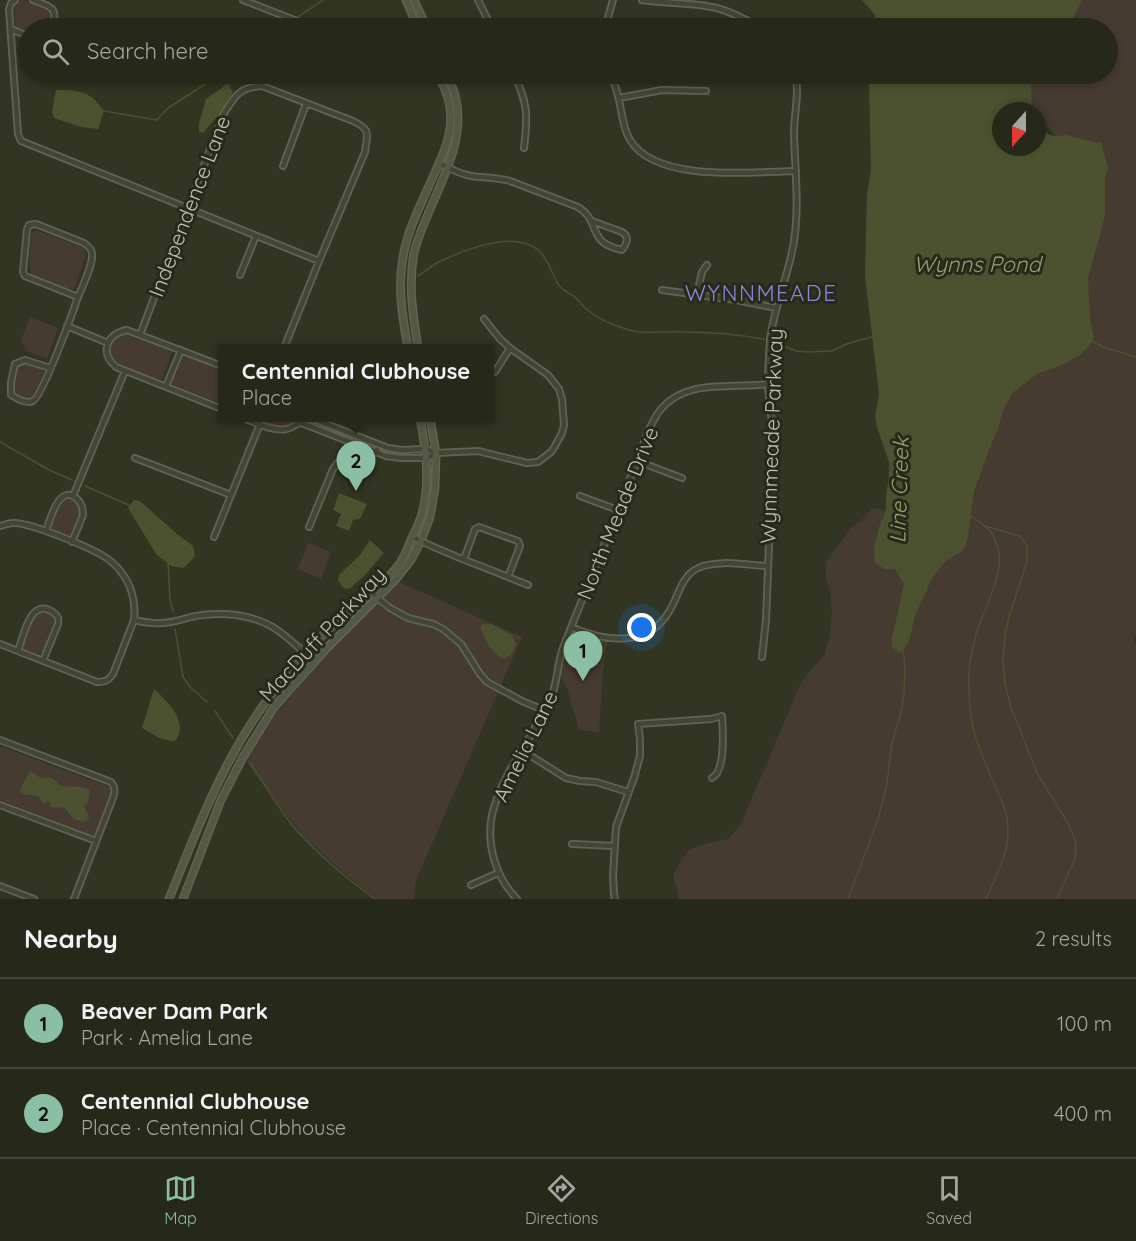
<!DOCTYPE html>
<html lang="en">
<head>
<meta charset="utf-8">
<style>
	:root { --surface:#262819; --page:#2e3022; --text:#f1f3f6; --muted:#a4a6a2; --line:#424438; --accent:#8abfa5 }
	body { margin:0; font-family:Quicksand,sans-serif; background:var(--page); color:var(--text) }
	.compass { position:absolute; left:992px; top:102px; width:54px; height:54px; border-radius:50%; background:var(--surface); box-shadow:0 3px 9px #0003; rotate:201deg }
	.you { position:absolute; left:642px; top:628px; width:21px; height:21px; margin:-15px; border:4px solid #fff; border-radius:50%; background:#1a73e8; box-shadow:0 0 0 9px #1a73e833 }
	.badge { display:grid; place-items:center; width:39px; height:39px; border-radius:50%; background:var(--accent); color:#111; font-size:20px; font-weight:700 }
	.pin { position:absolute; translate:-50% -50px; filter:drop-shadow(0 2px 3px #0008) }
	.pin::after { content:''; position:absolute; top:32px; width:21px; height:18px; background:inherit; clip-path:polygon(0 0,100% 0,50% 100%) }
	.popup { position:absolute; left:218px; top:344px; width:276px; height:78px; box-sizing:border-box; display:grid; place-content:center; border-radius:0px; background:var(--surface); filter:drop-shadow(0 2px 4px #0005); font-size:20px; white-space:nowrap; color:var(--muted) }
	.popup b { font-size:22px; color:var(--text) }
	.popup::after { content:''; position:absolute; left:50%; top:100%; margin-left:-12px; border:12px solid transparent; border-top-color:var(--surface) }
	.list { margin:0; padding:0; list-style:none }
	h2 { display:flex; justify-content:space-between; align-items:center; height:78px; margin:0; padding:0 24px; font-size:26px }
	h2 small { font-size:20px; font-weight:400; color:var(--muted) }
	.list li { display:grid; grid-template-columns:39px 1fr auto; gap:18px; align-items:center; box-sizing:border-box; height:90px; padding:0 24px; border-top:2px solid var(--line) }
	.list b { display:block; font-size:22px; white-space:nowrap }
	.list p { margin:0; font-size:20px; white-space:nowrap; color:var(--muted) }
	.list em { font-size:20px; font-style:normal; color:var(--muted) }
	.icon { flex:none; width:33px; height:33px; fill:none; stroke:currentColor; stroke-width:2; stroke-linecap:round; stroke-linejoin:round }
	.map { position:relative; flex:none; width:1136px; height:899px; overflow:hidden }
	.search { position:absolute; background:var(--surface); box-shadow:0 3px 9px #0003; left:18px; right:18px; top:18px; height:66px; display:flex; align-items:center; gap:15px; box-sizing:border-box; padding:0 21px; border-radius:33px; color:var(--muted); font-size:22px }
	.sheet { height:258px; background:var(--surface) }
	nav { display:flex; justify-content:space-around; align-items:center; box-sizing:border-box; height:84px; border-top:2px solid var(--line); background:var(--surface); font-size:16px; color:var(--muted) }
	nav a { display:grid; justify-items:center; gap:3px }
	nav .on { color:var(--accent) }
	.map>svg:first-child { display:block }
	.green { fill:#463b31 }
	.water { fill:#4c522f }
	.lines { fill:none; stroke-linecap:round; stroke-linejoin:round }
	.stream { stroke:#4c522f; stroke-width:1.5 }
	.street-casing { stroke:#606452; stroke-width:8 }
	.secondary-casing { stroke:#606452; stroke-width:9 }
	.street { stroke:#434634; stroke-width:4.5 }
	.secondary { stroke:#545943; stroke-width:6 }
	.labels { text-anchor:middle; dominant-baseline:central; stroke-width:6; stroke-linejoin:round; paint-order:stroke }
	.street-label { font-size:21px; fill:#bec3af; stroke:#272a1a }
	.water-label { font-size:22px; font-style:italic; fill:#97a06a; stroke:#272a1a }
	.neighbourhood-label { font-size:22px; letter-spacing:1.5px; fill:#8b88d8; stroke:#272a1a }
</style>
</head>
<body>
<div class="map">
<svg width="1136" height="899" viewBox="0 0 1136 899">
	<rect width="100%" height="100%" fill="#323521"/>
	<path class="green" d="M21,0L28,1L49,10L51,16L47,28H28V31L15,26L14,5Z
		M1070,0H1136V636L1133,638L1136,644V899H679L673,876L682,859L690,849L709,843L728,839L741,824L800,685L808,673L824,656L829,638L832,614L830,591L826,578V562L852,527L865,517L871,508L886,510L879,527L874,547L895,568L904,584L1062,143L1037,114V111H1035L1033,109L1024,74H1108V28H1054Z
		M36,230L84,248L86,255L75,287L70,290L31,274L29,260L31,234Z
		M30,317L58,328L47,359L27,351L21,341Z
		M130,333L173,350L162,380C149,375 116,367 111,355C108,348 112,343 115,337Z
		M185,355L222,370V404L174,385L171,383L182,356Z
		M25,363L41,369L44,374C40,383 37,397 27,400L17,396L14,392L17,367Z
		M257,418H299C287,433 272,424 257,418Z
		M64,500C74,499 78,502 80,511L71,534L67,536L53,531L51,527L59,505Z
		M309,543L331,552L321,579L299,570L298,568L307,545Z
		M397,581L522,637L415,883L414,899H376L337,867L303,836L243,757L274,707L314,661Z
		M43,610L53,616L54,623L43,653L39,654L24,649V644L35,615L38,612Z
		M574,632L590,638L608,640L603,671L599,732L579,730L567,687L559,675L561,659Z
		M0,746L112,788L94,836L0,800Z"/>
	<path class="water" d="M862,0H1082L1068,28H877C877,14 871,10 862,0Z
		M871,74H1035L1031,81L1032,111H1001V147H1037V124L1038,127L1049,135L1057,136L1066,135L1097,143L1101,142L1108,168L1105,177V216L1088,278L1090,319L1094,337L1090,345L1080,355L1064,364L1037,374L1012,393L1002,413L999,426L989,450L974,491L968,537L965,546L962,551L946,561L932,578L915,616L910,637L906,646L900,653L892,647V639L904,584L895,569H884L875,563L874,547L879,527L886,510V495L889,477V462L877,427L875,415L879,394L865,276L867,195L871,169L869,84Z
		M227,84L233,92L221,112L203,133L199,132V123L206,99Z
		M56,90C80,90 89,90 104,111L98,129L81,127L54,118L52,112Z
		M339,493L367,504L360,519L353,520L349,531L336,526L341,514L333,510Z
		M134,500L140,501L177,534L193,546L195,556L184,568L171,566L156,554L128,508Z
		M370,540L384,553L364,576L349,589L343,588L338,580L339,575L360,555Z
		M483,624H491L512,635L516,644L511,655L504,659C492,654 484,639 480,627Z
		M154,689C165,699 185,718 179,734C178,737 176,740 174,742L159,738L142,728Z
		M30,771L41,778L49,777L53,779L61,786L83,787L90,791L88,802L84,806L89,817L88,820L83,822L74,819L65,808L50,807L51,804L49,801L44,804L38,796L22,794L20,792L21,788Z"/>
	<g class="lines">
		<path class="stream" d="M298,17L323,0
			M282,28L290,23
			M229,87L235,74
			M104,111L157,120L168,108L221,74
			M418,276C424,272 430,267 437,263C463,250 517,228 540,252C549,261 552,274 558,284C563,291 570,293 576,298C579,301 582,305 585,308C596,318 613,325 626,329C643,335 663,331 681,332C710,332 739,334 768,340
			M1092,341L1103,347L1136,357
			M775,342L796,351L807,352L831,351L849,343L872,337
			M0,442L49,470L72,480
			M85,486L131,506
			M971,516C978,521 987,526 992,534C1011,564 988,599 978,628C973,643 970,658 969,673C969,696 969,719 977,741C982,755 987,769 994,783C1001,799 1008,812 1008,830C1009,854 995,878 986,899
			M985,526L1020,536L1027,545V561L1009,617L1005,636L1003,660L1005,684L1011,707L1037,773L1069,825L1076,843L1075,859L1057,899
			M168,561L170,600L173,611
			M175,629L183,677L190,687L207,702
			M215,711L233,738
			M250,763C264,784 277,805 292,825C313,850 348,880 375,899
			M848,899L877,822L886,790L892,743L901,712L904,693L905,669L903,648"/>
		<g class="street-casing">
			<path id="street" d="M15,0L11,3L9,9L18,134L21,141L319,261
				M33,0C51,7 59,7 52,28
				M243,0L315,28
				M478,0L492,28
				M642,0C667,4 693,2 717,8C732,12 747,20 760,28
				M605,28L613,0
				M11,29L28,36
				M128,74H135
				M514,74C528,104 528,116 524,148
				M611,74C614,82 617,91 619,100C622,113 623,129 630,140C656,183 752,172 796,171
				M619,98L662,90L706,91
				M439,163C450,169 460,174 471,176C484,178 497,177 510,181L578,207C594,217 591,227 600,239C605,246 615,248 622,250C627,243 630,237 622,232L592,221
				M283,166L306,104
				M240,275L256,236
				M662,290L736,300L776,308
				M697,294L702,272L707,265
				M67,326L108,343
				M140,335L223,115C234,97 239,87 262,86L353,121C372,130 367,134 365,152L319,261L284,348
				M222,366L127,330C107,334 99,352 116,367L222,409
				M50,368L25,360L15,364L11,382V395C17,399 26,404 33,401C42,397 73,312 78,297L25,276L23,272L27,229L29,225L36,224L84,243C87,245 89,247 91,250C96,260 82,287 78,297
				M495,372L510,348
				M166,386L181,350
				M243,418C254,422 274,432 286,429C290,429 295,425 299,423L304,424L386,456L401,458H427L436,453
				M311,418L388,448L402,450L426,449L436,453L478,451L527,463L538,462L551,452L555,446L562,433L564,425L562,399L559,389L548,375L510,348L500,339L484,319
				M135,458L231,495
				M637,461L682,478
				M73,496L125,371
				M580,496L618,510
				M0,526C4,525 9,523 13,523C30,522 94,549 108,559C113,563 118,567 121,572C132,585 136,604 134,620L113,674C108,681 105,682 97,682L0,644
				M309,527L333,469L339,461C347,461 354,464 361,465L377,450
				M46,531C50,521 58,484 76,498C81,502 83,509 83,515L72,542
				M214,537L260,424
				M413,537C443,553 477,564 508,577L520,546L518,541L479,527L475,529L464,559
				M508,577L528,585
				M375,596L390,608L408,618L433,624L443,629L461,644L480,674L487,682L524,702L544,710
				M134,620C143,622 153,624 162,623C175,623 189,616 203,615C225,612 251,615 271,626C287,635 300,650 314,661
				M571,627C605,642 649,648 670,610C679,595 681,576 698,568C718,559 746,565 767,566
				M18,651C24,635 30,597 53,612C58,616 59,618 58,624L43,661
				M762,657L766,620L773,445C773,425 770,406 768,386C768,371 769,355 770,340C774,308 787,279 793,247C800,209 795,171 794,133C794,113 800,93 795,74
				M0,740L111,782C117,789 114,795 111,803L74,899
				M523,751L566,778L580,781L596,782L628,792
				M0,805L96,841
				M572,844L615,846
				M471,885L498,873
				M0,886L34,899
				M517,899C496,878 486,845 492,815C502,772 533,738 551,698C558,681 557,662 564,645C592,575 621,505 647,434C651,425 655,416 661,409C687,378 733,389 768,384
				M615,899L614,894L613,876L616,827L634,778L640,756V739L638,724L711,719L722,716C723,730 724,759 718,771C717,775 715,775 712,778"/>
		</g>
		<g class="secondary-casing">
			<path id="secondary" d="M406,0L418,28
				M414,0L427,28
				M408,348C402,316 397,285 404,252C409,227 422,202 432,179C442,157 454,133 450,108C449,96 443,85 438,74
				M418,348C413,316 408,285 414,253C417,239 423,227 428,214C444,176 466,137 455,95C453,88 449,80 447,74
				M169,899C196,832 222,762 265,703C286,673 313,643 341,618C360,601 382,587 398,566C403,559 407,550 410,542C414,534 418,526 421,517C431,485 426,450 420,418
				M183,899L221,800L243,757L274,707L327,648L396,579L411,560L421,541L430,517L435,488L436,453L430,418"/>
		</g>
		<use href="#street" class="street"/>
		<use href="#secondary" class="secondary"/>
	</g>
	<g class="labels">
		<g class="street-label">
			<text transform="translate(189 206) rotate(-69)">Independence Lane</text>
			<text transform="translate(771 436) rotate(-88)">Wynnmeade Parkway</text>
			<text transform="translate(617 513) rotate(-68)">North Meade Drive</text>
			<text transform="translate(322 634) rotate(-47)">MacDuff Parkway</text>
			<text transform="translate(525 746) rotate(-64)">Amelia Lane</text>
		</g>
		<g class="water-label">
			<text x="977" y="264">Wynns Pond</text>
			<text transform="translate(899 490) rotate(-88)">Line Creek</text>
		</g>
		<g class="neighbourhood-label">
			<text x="761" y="293">WYNNMEADE</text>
		</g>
	</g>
</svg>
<svg class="compass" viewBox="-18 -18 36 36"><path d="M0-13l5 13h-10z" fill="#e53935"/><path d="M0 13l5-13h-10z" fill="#a4a6a2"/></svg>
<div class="you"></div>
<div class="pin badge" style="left:583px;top:681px">1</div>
<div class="pin badge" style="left:356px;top:491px">2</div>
<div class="popup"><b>Centennial Clubhouse</b>Place</div>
<div class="search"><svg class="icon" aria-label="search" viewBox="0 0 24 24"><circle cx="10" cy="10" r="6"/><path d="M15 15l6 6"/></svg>Search here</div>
</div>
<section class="sheet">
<h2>Nearby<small>2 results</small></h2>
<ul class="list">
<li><span class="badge">1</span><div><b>Beaver Dam Park</b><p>Park · Amelia Lane</p></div><em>100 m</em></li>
<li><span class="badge">2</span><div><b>Centennial Clubhouse</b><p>Place · Centennial Clubhouse</p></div><em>400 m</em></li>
</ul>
</section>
<nav>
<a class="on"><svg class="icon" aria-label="map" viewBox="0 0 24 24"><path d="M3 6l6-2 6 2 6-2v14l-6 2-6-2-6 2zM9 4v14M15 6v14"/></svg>Map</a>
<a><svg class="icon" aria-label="directions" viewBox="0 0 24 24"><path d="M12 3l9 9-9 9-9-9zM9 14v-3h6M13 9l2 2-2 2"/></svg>Directions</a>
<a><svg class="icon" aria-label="saved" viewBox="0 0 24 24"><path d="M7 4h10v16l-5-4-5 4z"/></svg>Saved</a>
</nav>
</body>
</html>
